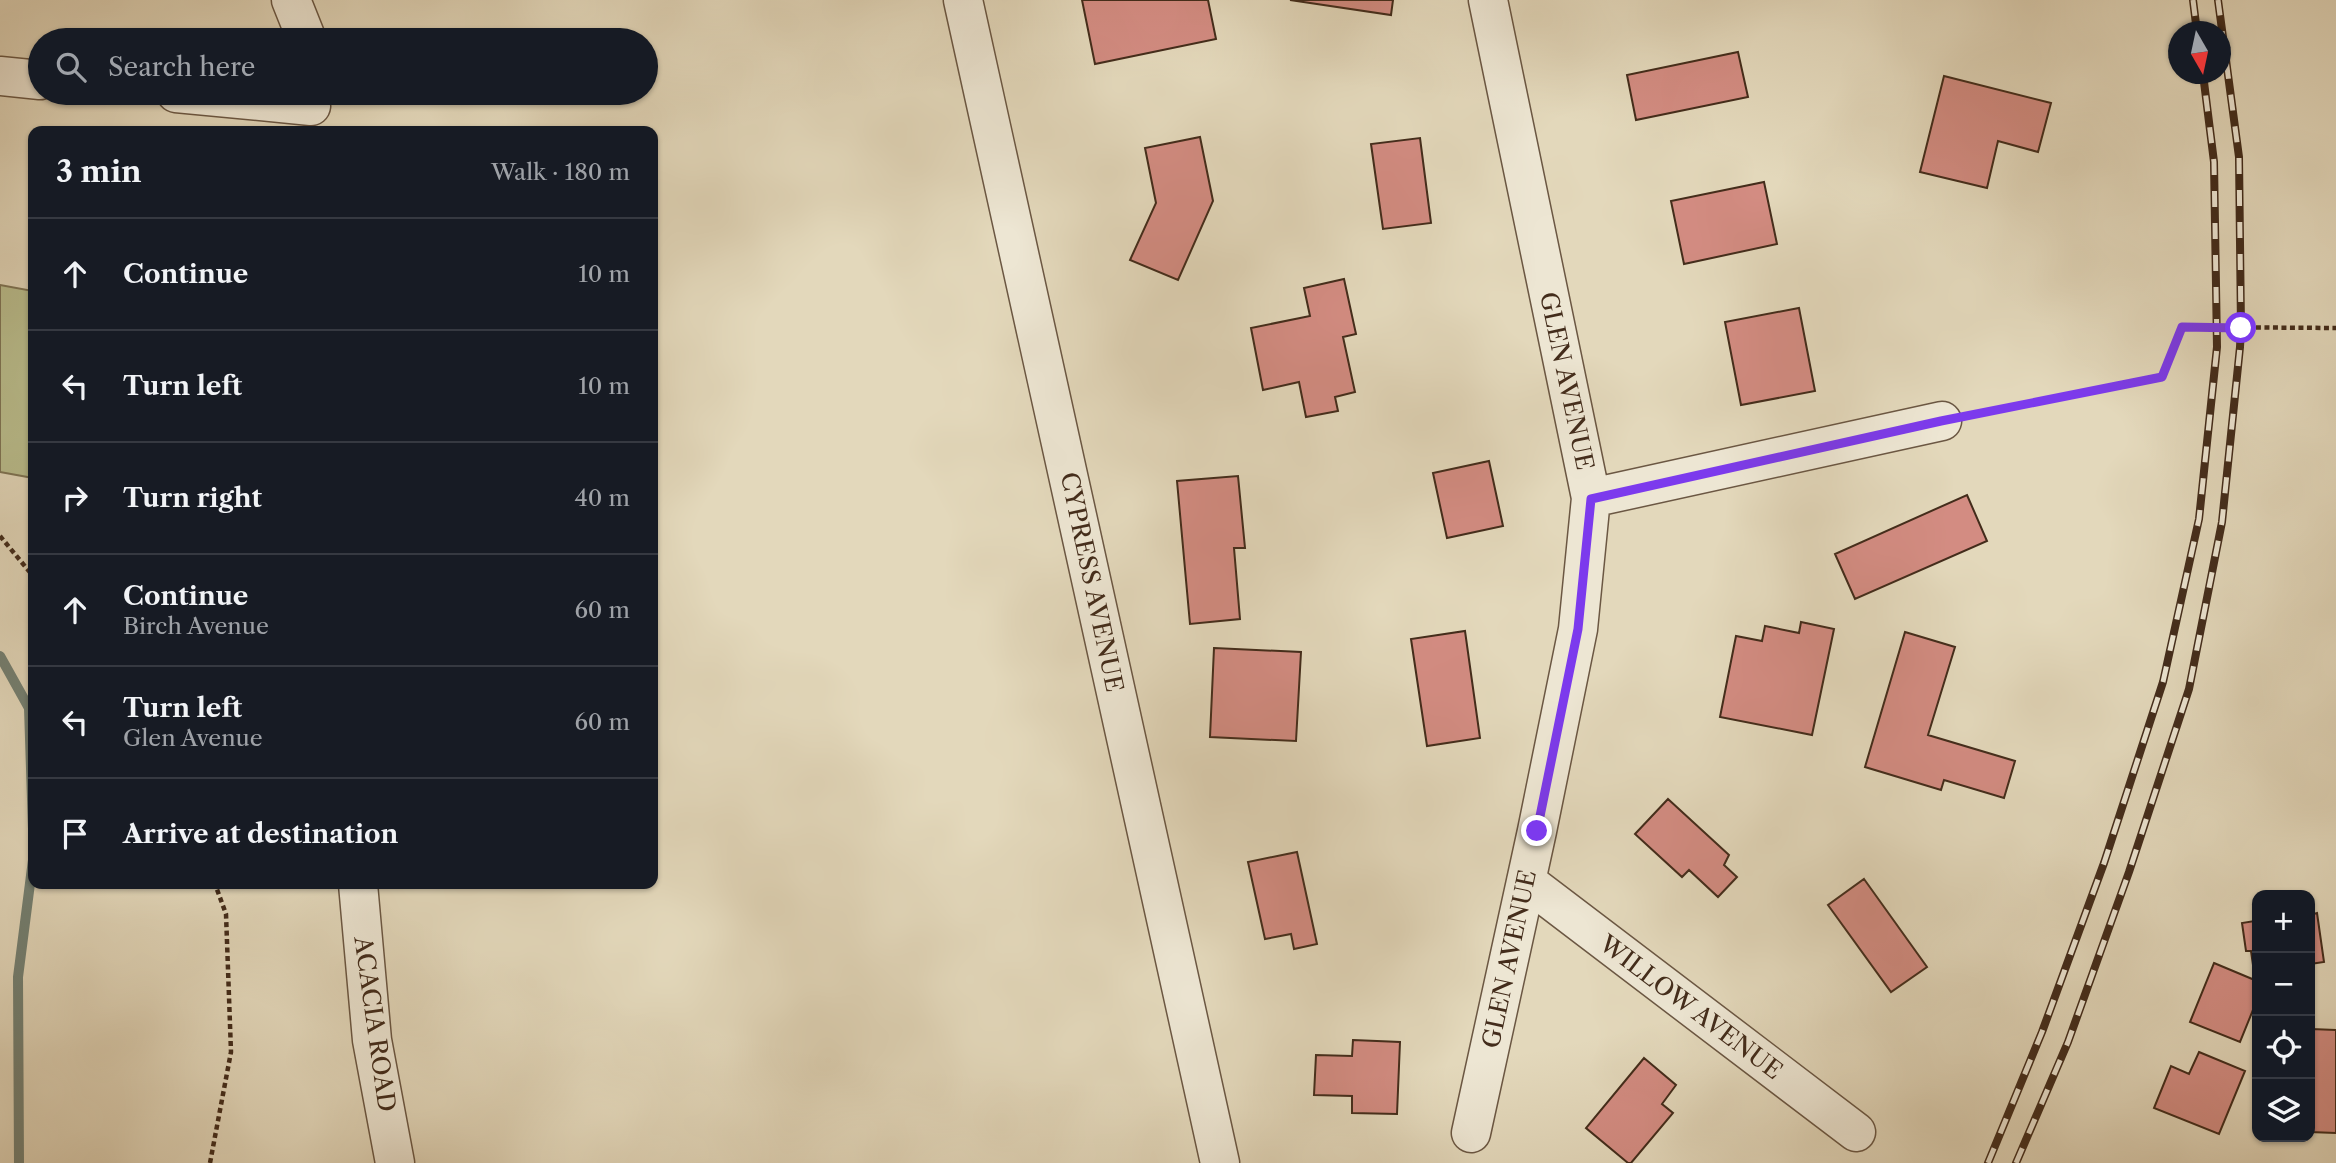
<!DOCTYPE html>
<html lang="en">
<head>
<meta charset="utf-8">
<style>
	:root { --surface:#171b24; --page:#242831; --text:#f1f3f6; --muted:#9ea1a6; --line:#363941 }
	body { margin:0; font-family:"Libre Caslon Text",serif; background:var(--page); color:var(--text) }
	.controls { position:absolute; right:21px; bottom:21px; display:grid; overflow:hidden; border-radius:14px; box-shadow:0 2px 5px #0004 }
	.controls button { width:63px; height:63px; display:grid; place-items:center; padding:0; border:0; border-bottom:2px solid var(--line); background:var(--surface); color:var(--text); font:35px sans-serif }
	.compass { position:absolute; left:2168px; top:21px; width:63px; height:63px; border-radius:50%; background:var(--surface); box-shadow:0 2px 5px #0004; rotate:171deg }
	.stop { position:absolute; width:21px; height:21px; margin:-16px; border:5px solid #7c3aed; border-radius:50%; background:#fff }
	.stop.end { background:#7c3aed; border-color:#fff; box-shadow:0 2px 7px #0008 }
	.list { margin:0; padding:0; list-style:none }
	h2 { display:flex; justify-content:space-between; align-items:center; height:91px; margin:0; padding:0 28px; font-size:30px }
	h2 small { font-size:23px; font-weight:400; color:var(--muted) }
	.list li { display:grid; grid-template-columns:46px 1fr auto; gap:21px; align-items:center; box-sizing:border-box; height:112px; padding:0 28px; border-top:2px solid var(--line) }
	.list b { display:block; font-size:26px; white-space:nowrap }
	.list p { margin:0; font-size:23px; white-space:nowrap; color:var(--muted) }
	.list em { font-size:23px; font-style:normal; color:var(--muted) }
	.icon { flex:none; width:38px; height:38px; fill:none; stroke:currentColor; stroke-width:2; stroke-linecap:round; stroke-linejoin:round }
	.map { position:relative; flex:none; width:2336px; height:1163px; overflow:hidden }
	.search { position:absolute; background:var(--surface); box-shadow:0 2px 5px #0004; left:28px; top:28px; width:630px; height:77px; display:flex; align-items:center; gap:18px; box-sizing:border-box; padding:0 24px; border-radius:38px; color:var(--muted); font-size:26px }
	.panel { position:absolute; background:var(--surface); box-shadow:0 2px 5px #0004; left:28px; top:126px; width:630px; height:763px; border-radius:14px }
	.map>svg:first-child { display:block }
	.green { fill:#b9bd8d; stroke:#7e7454; stroke-width:2 }
	.lines { fill:none; stroke-linecap:round; stroke-linejoin:round }
	.stream { stroke:#748174; stroke-width:10 }
	.building { fill:#d38c82; stroke:#432c1b; stroke-width:2 }
	.minor-casing { stroke:#6b5743; stroke-width:41 }
	.path { stroke:#432c1b; stroke-width:4.5; stroke-dasharray:5 3.5; stroke-linecap:butt }
	.minor { stroke:#ede6d3; stroke-width:38 }
	.rail-casing { stroke:#432c1b; stroke-width:8 }
	.rail { stroke:#ede6d3; stroke-width:5; stroke-dasharray:16; stroke-linecap:butt }
	.route { stroke:#7c3aed; stroke-width:9 }
	.labels { text-anchor:middle; dominant-baseline:central; stroke-width:5; stroke-linejoin:round; paint-order:stroke }
	.street-label { font-size:24px; fill:#432c1b; stroke:#ede6d3 }
</style>
</head>
<body>
<div class="map">
<svg width="2336" height="1163" viewBox="0 0 2336 1163">
	<rect width="100%" height="100%" fill="#e3d8bb"/>
	<filter id="stains"><feTurbulence type="fractalNoise" baseFrequency=".00286" numOctaves="4"/><feColorMatrix values="0 0 0 0 .2 0 0 0 0 .09 0 0 0 0 .02 0 0 0 .5 -.17"/></filter>
	<radialGradient id="worn" r=".72"><stop offset=".6" stop-color="#630" stop-opacity="0"/><stop offset="1" stop-color="#630" stop-opacity=".3"/></radialGradient>
	<path class="green" d="M0,285L33,291V478L0,472Z"/>
	<g class="lines">
		<path class="stream" d="M0,656L29,708L33,829
			M19,1163L18,977L33,860"/>
	</g>
	<path class="building" d="M1082,0H1208L1216,39L1095,64Z
		M1290,0H1393L1391,15Z
		M1738,52L1748,97L1636,120L1627,75Z
		M1944,76L2051,103L2038,152L1998,141L1987,188L1920,172Z
		M1200,137L1213,201L1178,280L1130,260L1156,203L1145,148Z
		M1420,138L1431,223L1383,229L1371,144Z
		M1764,182L1777,244L1684,264L1671,201Z
		M1344,279L1356,334L1343,337L1355,392L1335,397L1338,411L1306,417L1299,382L1263,390L1251,328L1310,316L1304,288Z
		M1799,308L1815,391L1741,405L1725,322Z
		M1489,461L1503,526L1447,538L1433,473Z
		M1238,476L1245,548H1234L1240,619L1190,624L1177,481Z
		M1967,495L1987,541L1855,599L1835,554Z
		M1801,622L1834,629L1812,735L1720,717L1736,636L1762,641L1765,626L1799,633Z
		M1465,631L1480,738L1427,746L1411,639Z
		M1905,632L1955,647L1928,735L2015,761L2004,798L1944,780L1941,790L1865,767Z
		M1214,648L1301,652L1296,741L1210,737Z
		M1668,799L1729,855L1724,865L1737,877L1718,897L1689,870L1682,877L1635,834Z
		M1297,852L1317,944L1294,949L1291,934L1265,939L1248,862Z
		M1864,879L1927,967L1891,992L1828,905Z
		M2257,904V971L2254,972L2251,951H2246L2242,923L2255,921L2253,905Z
		M2317,913L2324,962L2310,964V915Z
		M2214,963L2257,981V1000L2240,1042L2190,1022Z
		M2311,1029L2336,1030V1133L2310,1132Z
		M1353,1040L1400,1042L1397,1114L1352,1113V1096L1314,1095L1316,1055L1352,1056Z
		M2199,1052L2245,1071L2219,1134L2154,1108L2171,1066L2189,1074Z
		M1644,1058L1676,1085L1662,1104L1673,1113L1631,1163H1628L1586,1128Z"/>
	<g class="lines">
		<g class="minor-casing">
			<path id="minor" d="M291,0L307,40
				M963,0L1220,1163
				M0,76L40,80
				M176,93L311,106
				M1591,498L1942,421
				M1526,881L1856,1132
				M358,884L372,1040L395,1163
				M1471,1133L1537,831L1578,629L1591,498L1488,0"/>
		</g>
		<path class="path" d="M1979,414L2162,377L2182,327L2336,328
			M0,536L33,576
			M210,1163L231,1052L226,914L215,884"/>
		<use href="#minor" class="minor"/>
		<g class="rail-casing">
			<path id="rail" d="M2193,0L2197,32
				M1988,1163L2042,1032L2104,863L2163,682L2199,519L2217,347L2214,162L2203,74
				M2016,1163L2068,1042L2129,872L2189,689L2222,522L2240,347L2241,328L2239,157L2218,0"/>
		</g>
		<use href="#rail" class="rail"/>
	</g>
	<g class="lines">
		<path class="route" d="M1537,831L1578,629L1591,499L1941,421L2162,377L2182,327L2241,328"/>
	</g>
	<g class="labels">
		<g class="street-label">
			<text transform="translate(1567 381) rotate(78)">GLEN AVENUE</text>
			<text transform="translate(1092 582) rotate(78)">CYPRESS AVENUE</text>
			<text transform="translate(1509 959) rotate(-78)">GLEN AVENUE</text>
			<text transform="translate(1691 1007) rotate(37)">WILLOW AVENUE</text>
			<text transform="translate(375 1024) rotate(82)">ACACIA ROAD</text>
		</g>
	</g>
	<rect width="100%" height="100%" filter="url(#stains)"/>
	<rect width="100%" height="100%" fill="url(#worn)"/>
</svg>
<div class="controls">
<button>+</button>
<button>−</button>
<button><svg class="icon" aria-label="locate" viewBox="0 0 24 24"><circle cx="12" cy="12" r="6"/><path d="M12 2v4M12 18v4M2 12h4M18 12h4"/></svg></button>
<button><svg class="icon" aria-label="layers" viewBox="0 0 24 24"><path d="M12 4l9 5-9 5-9-5zM3 14l9 5 9-5"/></svg></button>
</div>
<svg class="compass" viewBox="-18 -18 36 36"><path d="M0-13l5 13h-10z" fill="#e53935"/><path d="M0 13l5-13h-10z" fill="#9ea1a6"/></svg>
<div class="stop" style="left:2241px;top:328px"></div>
<div class="stop end" style="left:1537px;top:831px"></div>
<div class="search"><svg class="icon" aria-label="search" viewBox="0 0 24 24"><circle cx="10" cy="10" r="6"/><path d="M15 15l6 6"/></svg>Search here</div>
<section class="panel">
<h2>3 min<small>Walk · 180 m</small></h2>
<ul class="list">
<li><svg class="icon" aria-label="ahead" viewBox="0 0 24 24"><path d="M12 20V5M6 11l6-6 6 6"/></svg><div><b>Continue</b></div><em>10 m</em></li>
<li><svg class="icon" aria-label="left" viewBox="0 0 24 24"><path d="M17 20v-9H6M10 6l-5 5 5 5"/></svg><div><b>Turn left</b></div><em>10 m</em></li>
<li><svg class="icon" aria-label="right" viewBox="0 0 24 24"><path d="M7 20v-9h11M14 6l5 5-5 5"/></svg><div><b>Turn right</b></div><em>40 m</em></li>
<li><svg class="icon" aria-label="ahead" viewBox="0 0 24 24"><path d="M12 20V5M6 11l6-6 6 6"/></svg><div><b>Continue</b><p>Birch Avenue</p></div><em>60 m</em></li>
<li><svg class="icon" aria-label="left" viewBox="0 0 24 24"><path d="M17 20v-9H6M10 6l-5 5 5 5"/></svg><div><b>Turn left</b><p>Glen Avenue</p></div><em>60 m</em></li>
<li><svg class="icon" aria-label="arrive" viewBox="0 0 24 24"><path d="M6 21V4h12l-3 4 3 4H6"/></svg><div><b>Arrive at destination</b></div></li>
</ul>
</section>
</div>
</body>
</html>
